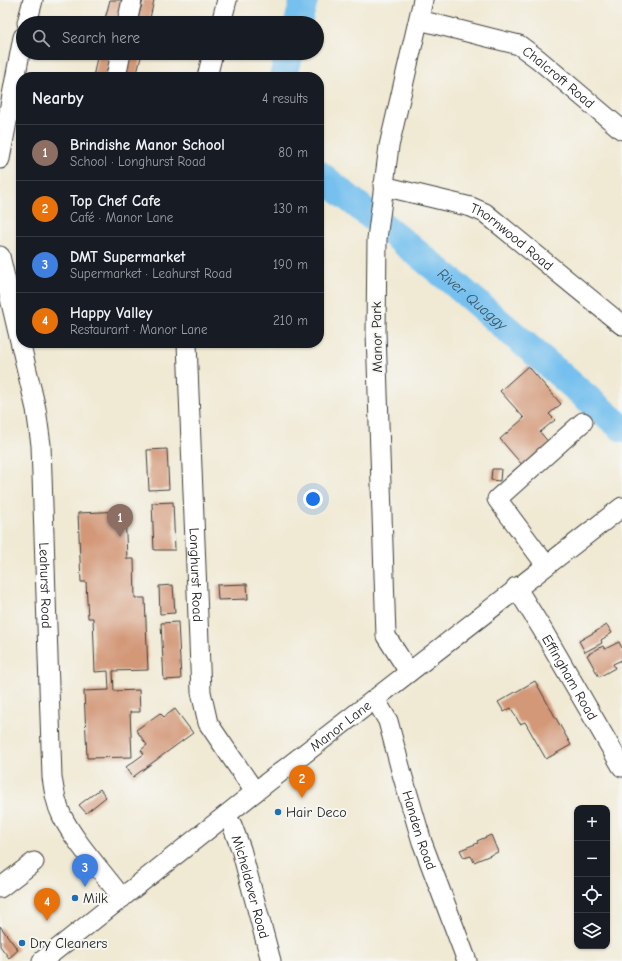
<!DOCTYPE html>
<html lang="en">
<head>
<meta charset="utf-8">
<style>
	:root { --surface:#171b24; --page:#242831; --text:#f1f3f6; --muted:#9ea1a6; --line:#363941; --accent:#ea580c }
	body { margin:0; font-family:"Comic Neue",sans-serif; background:var(--page); color:var(--text) }
	.controls { position:absolute; right:12px; bottom:12px; display:grid; overflow:hidden; border-radius:8px; box-shadow:0 1px 3px #0004 }
	.controls button { width:36px; height:36px; display:grid; place-items:center; padding:0; border:0; border-bottom:1px solid var(--line); background:var(--surface); color:var(--text); font:20px sans-serif }
	.you { position:absolute; left:313px; top:499px; width:14px; height:14px; margin:-10px; border:3px solid #fff; border-radius:50%; background:#1a73e8; box-shadow:0 0 0 6px #1a73e833 }
	.badge { display:grid; place-items:center; width:26px; height:26px; border-radius:50%; background:var(--accent); color:#fff; font-size:13px; font-weight:700 }
	.pin { position:absolute; translate:-50% -33px; filter:drop-shadow(0 1px 2px #0008) }
	.pin::after { content:''; position:absolute; top:21px; width:14px; height:12px; background:inherit; clip-path:polygon(0 0,100% 0,50% 100%) }
	.list { margin:0; padding:0; list-style:none }
	h2 { display:flex; justify-content:space-between; align-items:center; height:52px; margin:0; padding:0 16px; font-size:17px }
	h2 small { font-size:13px; font-weight:400; color:var(--muted) }
	.list li { display:grid; grid-template-columns:26px 1fr auto; gap:12px; align-items:center; box-sizing:border-box; height:56px; padding:0 16px; border-top:1px solid var(--line) }
	.list b { display:block; font-size:15px; white-space:nowrap }
	.list p { margin:0; font-size:13px; white-space:nowrap; color:var(--muted) }
	.list em { font-size:13px; font-style:normal; color:var(--muted) }
	.icon { flex:none; width:22px; height:22px; fill:none; stroke:currentColor; stroke-width:2; stroke-linecap:round; stroke-linejoin:round }
	.map { position:relative; flex:none; width:622px; height:961px; overflow:hidden }
	.search { position:absolute; background:var(--surface); box-shadow:0 1px 3px #0004; left:16px; top:16px; width:308px; height:44px; display:flex; align-items:center; gap:10px; box-sizing:border-box; padding:0 14px; border-radius:22px; color:var(--muted); font-size:15px }
	.panel { position:absolute; background:var(--surface); box-shadow:0 1px 3px #0004; left:16px; top:72px; width:308px; height:276px; border-radius:16px }
	.map>svg:first-child { display:block }
	.lines { fill:none; stroke-linecap:round; stroke-linejoin:round }
	.river { stroke:#74c0ee; stroke-width:28 }
	.building { fill:#d39878 }
	.minor-casing { stroke:#3c3b37; stroke-width:21 }
	.minor { stroke:#fff; stroke-width:19 }
	.poi-dot { fill:#1f6fb2; stroke:#f6f6f2; stroke-width:1.5 }
	.labels { text-anchor:middle; dominant-baseline:central; stroke-width:4; stroke-linejoin:round; paint-order:stroke }
	.street-label { font-size:14px; fill:#1c1c1c; stroke:#f6f6f2 }
	.poi-label { font-size:14px; fill:#1c1c1c; stroke:#f6f6f2; text-anchor:start }
	.water-label { font-size:15px; font-style:italic; fill:#3b5566; stroke:#f6f6f2 }
</style>
</head>
<body>
<div class="map">
<svg width="622" height="961" viewBox="0 0 622 961">
	<rect width="100%" height="100%" fill="#f6f6f2"/>
	<filter id="ink" filterUnits="userSpaceOnUse"><feTurbulence type="fractalNoise" baseFrequency=".025" numOctaves="2"/><feDisplacementMap in="SourceGraphic" scale="8" xChannelSelector="R" yChannelSelector="G"/><feConvolveMatrix kernelMatrix="1 2 1 2 8 2 1 2 1" color-interpolation-filters="sRGB"/></filter>
	<filter id="wash" filterUnits="userSpaceOnUse"><feTurbulence type="fractalNoise" baseFrequency=".012" numOctaves="4" result="noise"/><feDisplacementMap in="SourceGraphic" scale="16" xChannelSelector="R" yChannelSelector="G"/><feGaussianBlur stdDeviation="0.9" result="paint"/><feColorMatrix in="noise" values="0 0 0 0 0 0 0 0 0 0 0 0 0 0 0 0 0 1.4 0 .05"/><feComposite in="paint" operator="in"/></filter>
	<g filter="url(#wash)">
		<rect width="100%" height="100%" fill="#f0e9d3"/>
		<g class="lines">
			<g class="river">
				<path d="M298,23L304,0"/>
				<path d="M283,77L290,53"/>
				<path id="s1" d="M319,174L449,279L622,428"/>
			</g>
		</g>
		<g id="blocks">
			<path class="building" d="M110,0H123L117,23H104Z
				M143,0H154L149,23H137Z
				M98,53H111L106,77H93Z
				M130,53H142L136,77H124Z
				M528,366L561,404L549,414L555,420L540,432L550,444L524,467L500,439L524,418L500,391Z
				M167,449L169,489L149,490L147,450Z
				M492,469H501L500,481L491,480Z
				M173,502L175,550H154L152,503Z
				M125,511L127,559H134L135,598H145L148,670L113,671L114,691L139,690L140,712H130L132,757L87,758L84,691L109,690L108,671L95,672L93,618H88L86,582H81L78,513Z
				M247,584L248,599L218,600L217,585Z
				M173,585L175,613L160,614L159,586Z
				M178,622L181,679L164,680L161,623Z
				M607,625L612,633L601,640L602,643L585,652L579,641Z
				M619,642L622,648V660L613,664L615,668L599,677L587,655L603,646L605,649Z
				M535,681L571,745L546,759L525,722L520,724L511,708L504,712L498,702Z
				M175,709L193,733L133,777L126,767L144,754L141,750L147,745L136,730L160,713L164,717Z
				M100,789L106,797L86,813L79,805Z
				M491,835L498,852L474,862L471,856L464,858L460,850L478,843L477,841Z
				M0,926L18,950L9,958L0,946Z"/>
		</g>
	</g>
	<g filter="url(#ink)">
		<use href="#blocks" fill-opacity="0" stroke="#3c3b37" stroke-width="1"/>
		<g class="lines">
			<g class="minor-casing">
				<g id="minor">
					<path id="s2" d="M419,20L519,45L538,59L622,130"/>
					<path d="M27,23L33,0"/>
					<path d="M127,23L132,0"/>
					<path d="M221,23L227,0"/>
					<path d="M116,77L121,53"/>
					<path d="M207,77L213,53"/>
					<path d="M0,159L23,37"/>
					<path id="s3" d="M383,186L471,207L485,213L622,325"/>
					<path id="s4" d="M0,256L36,409L41,445L52,777C54,791 56,804 62,816C76,844 103,872 122,898"/>
					<path id="s5" d="M187,343L201,692L208,723L255,792"/>
					<path d="M546,565L497,499L583,422"/>
					<path id="s6" d="M516,587L542,629L622,767"/>
					<path d="M409,672L386,636L376,332L377,239L389,146L423,0"/>
					<path id="s7" d="M375,699L388,721L402,774L422,842L467,961"/>
					<path id="s8" d="M225,816L232,825L241,849L271,961"/>
					<path d="M0,888L34,862"/>
					<path id="s9" d="M42,961L255,792L622,507"/>
				</g>
			</g>
			<use href="#minor" class="minor"/>
		</g>
	</g>
	<g class="poi-dot">
		<circle cx="278" cy="812" r="4"/>
		<circle cx="75" cy="898" r="4"/>
		<circle cx="22" cy="943" r="4"/>
	</g>
	<g class="labels">
		<g class="street-label">
			<text stroke="none"><textPath href="#s2" startOffset="154">Chalcroft Road</textPath></text>
			<text stroke="none"><textPath href="#s3" startOffset="141">Thornwood Road</textPath></text>
			<text transform="translate(377 337) rotate(-91)">Manor Park</text>
			<text stroke="none"><textPath href="#s5" startOffset="232">Longhurst Road</textPath></text>
			<text stroke="none"><textPath href="#s4" startOffset="334">Leahurst Road</textPath></text>
			<text stroke="none"><textPath href="#s6" startOffset="105">Effingham Road</textPath></text>
			<text stroke="none"><textPath href="#s9" startOffset="380">Manor Lane</textPath></text>
			<text stroke="none"><textPath href="#s7" startOffset="139">Handen Road</textPath></text>
			<text stroke="none"><textPath href="#s8" startOffset="76">Micheldever Road</textPath></text>
		</g>
		<g class="poi-label">
			<text x="286" y="812">Hair Deco</text>
			<text x="83" y="898">Milk</text>
			<text x="30" y="943">Dry Cleaners</text>
		</g>
		<g class="water-label">
			<text stroke="none"><textPath href="#s1" startOffset="198">River Quaggy</textPath></text>
		</g>
	</g>
</svg>
<div class="controls">
<button>+</button>
<button>−</button>
<button><svg class="icon" aria-label="locate" viewBox="0 0 24 24"><circle cx="12" cy="12" r="6"/><path d="M12 2v4M12 18v4M2 12h4M18 12h4"/></svg></button>
<button><svg class="icon" aria-label="layers" viewBox="0 0 24 24"><path d="M12 4l9 5-9 5-9-5zM3 14l9 5 9-5"/></svg></button>
</div>
<div class="you"></div>
<div class="pin badge" style="left:120px;top:537px;background:#8d6e63">1</div>
<div class="pin badge" style="left:302px;top:798px;background:#e8710a">2</div>
<div class="pin badge" style="left:85px;top:887px;background:#3f7fe0">3</div>
<div class="pin badge" style="left:47px;top:921px;background:#e8710a">4</div>
<div class="search"><svg class="icon" aria-label="search" viewBox="0 0 24 24"><circle cx="10" cy="10" r="6"/><path d="M15 15l6 6"/></svg>Search here</div>
<section class="panel">
<h2>Nearby<small>4 results</small></h2>
<ul class="list">
<li><span class="badge" style="background:#8d6e63">1</span><div><b>Brindishe Manor School</b><p>School · Longhurst Road</p></div><em>80 m</em></li>
<li><span class="badge" style="background:#e8710a">2</span><div><b>Top Chef Cafe</b><p>Café · Manor Lane</p></div><em>130 m</em></li>
<li><span class="badge" style="background:#3f7fe0">3</span><div><b>DMT Supermarket</b><p>Supermarket · Leahurst Road</p></div><em>190 m</em></li>
<li><span class="badge" style="background:#e8710a">4</span><div><b>Happy Valley</b><p>Restaurant · Manor Lane</p></div><em>210 m</em></li>
</ul>
</section>
</div>
</body>
</html>
